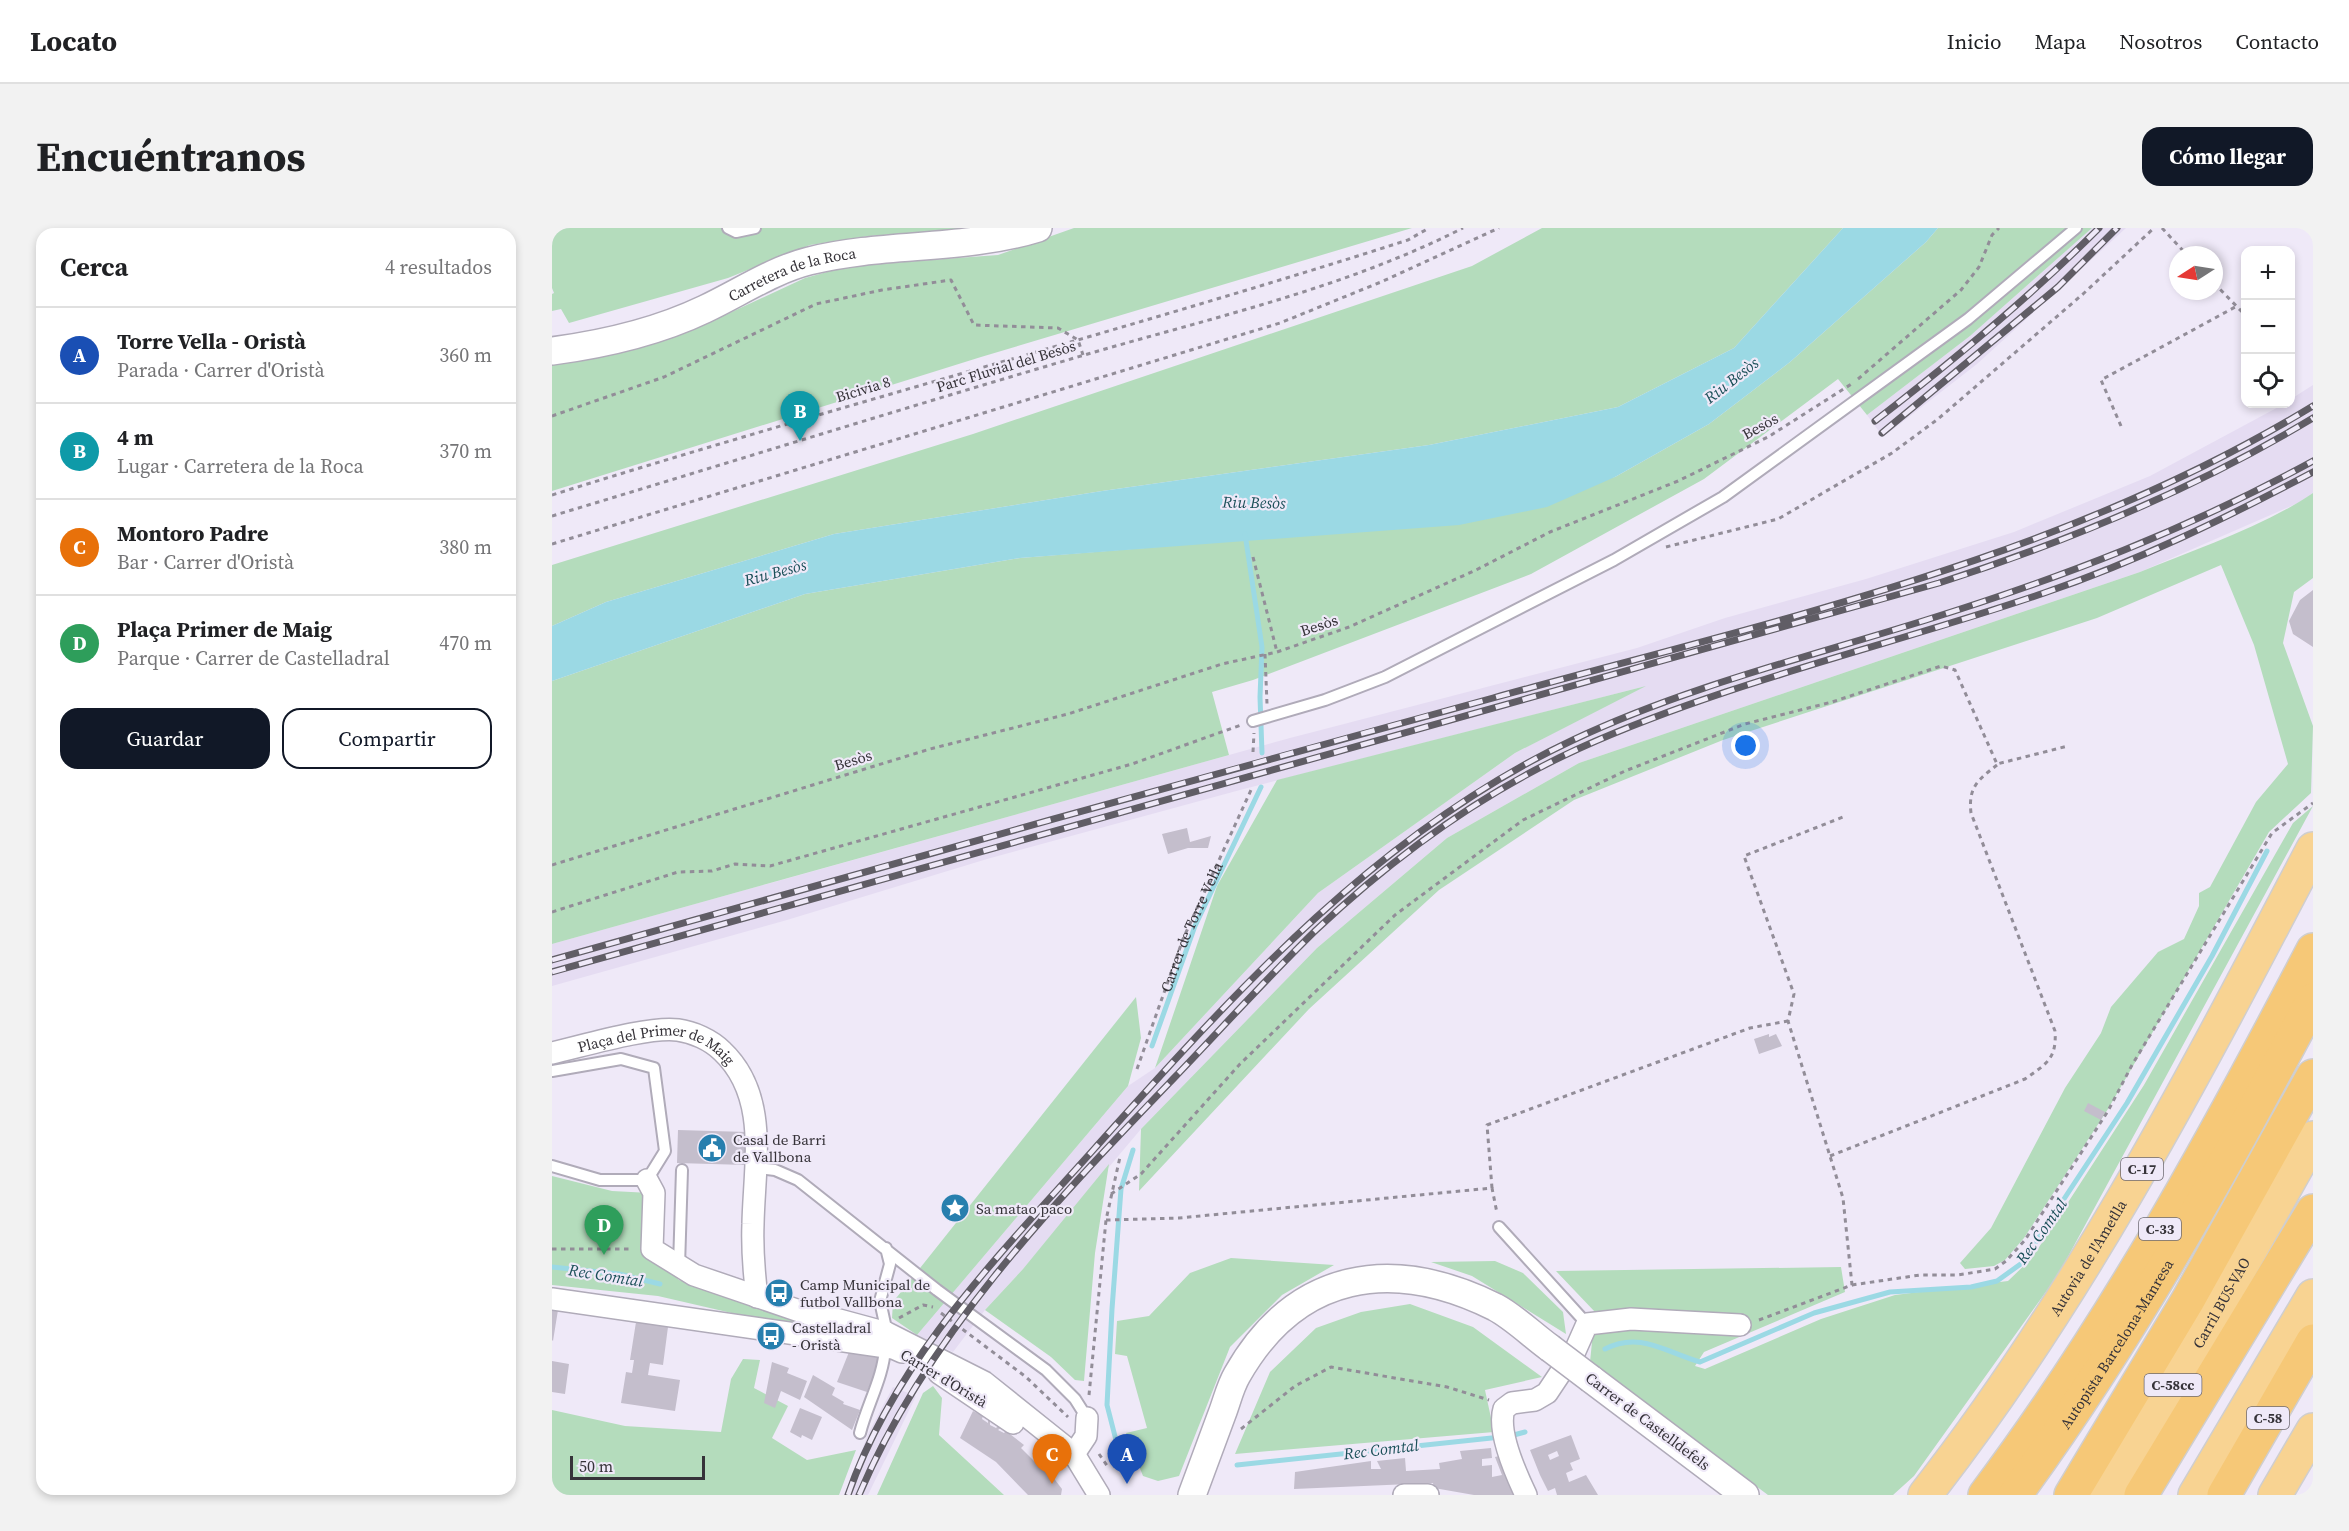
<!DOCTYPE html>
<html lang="es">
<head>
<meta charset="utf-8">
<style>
	:root { --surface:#fff; --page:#f2f2f2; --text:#202124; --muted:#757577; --line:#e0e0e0; --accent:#111827 }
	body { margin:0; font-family:"Source Serif 4",serif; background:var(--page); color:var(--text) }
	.controls { position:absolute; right:18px; top:18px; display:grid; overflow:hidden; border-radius:12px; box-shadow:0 3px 9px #0003 }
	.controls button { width:54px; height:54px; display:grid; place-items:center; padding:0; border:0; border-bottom:2px solid var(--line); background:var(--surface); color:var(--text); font:30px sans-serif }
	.compass { position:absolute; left:1617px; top:18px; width:54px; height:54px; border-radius:50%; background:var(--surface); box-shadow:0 3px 9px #0003; rotate:258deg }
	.scale { position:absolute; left:18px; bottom:15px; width:135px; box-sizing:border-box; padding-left:6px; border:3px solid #363339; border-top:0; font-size:16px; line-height:21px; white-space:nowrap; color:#363339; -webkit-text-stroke:4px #efe9f8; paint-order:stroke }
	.you { position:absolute; left:1194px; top:518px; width:21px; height:21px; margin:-15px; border:4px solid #fff; border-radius:50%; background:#1a73e8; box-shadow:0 0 0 9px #1a73e833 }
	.badge { display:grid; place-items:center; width:39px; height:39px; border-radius:50%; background:var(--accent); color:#fff; font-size:20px; font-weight:700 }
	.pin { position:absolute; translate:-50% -50px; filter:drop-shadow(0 2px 3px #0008) }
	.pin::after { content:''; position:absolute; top:32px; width:21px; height:18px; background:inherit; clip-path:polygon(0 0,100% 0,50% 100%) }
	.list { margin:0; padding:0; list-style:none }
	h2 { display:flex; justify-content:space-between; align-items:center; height:78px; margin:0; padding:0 24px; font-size:26px }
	h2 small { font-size:20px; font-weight:400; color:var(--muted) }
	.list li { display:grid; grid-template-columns:39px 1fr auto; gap:18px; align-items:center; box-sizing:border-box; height:96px; padding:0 24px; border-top:2px solid var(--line) }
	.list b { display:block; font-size:22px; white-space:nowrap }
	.list p { margin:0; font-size:20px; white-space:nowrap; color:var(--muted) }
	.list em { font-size:20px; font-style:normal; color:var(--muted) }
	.actions { display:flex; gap:12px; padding:18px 24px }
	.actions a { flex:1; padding:14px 0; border:2px solid var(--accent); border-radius:18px; text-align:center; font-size:21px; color:var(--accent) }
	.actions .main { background:var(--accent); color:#fff }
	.icon { flex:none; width:33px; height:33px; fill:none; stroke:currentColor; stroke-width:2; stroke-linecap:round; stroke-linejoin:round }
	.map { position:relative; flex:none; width:1761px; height:1267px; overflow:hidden; border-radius:18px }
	header { display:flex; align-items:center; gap:36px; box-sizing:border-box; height:84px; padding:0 30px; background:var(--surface); border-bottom:2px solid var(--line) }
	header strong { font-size:28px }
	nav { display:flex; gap:33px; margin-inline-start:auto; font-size:21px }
	.intro { display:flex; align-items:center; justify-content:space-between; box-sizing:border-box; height:144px; padding:0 36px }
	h1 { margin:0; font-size:42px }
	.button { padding:15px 27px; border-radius:18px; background:var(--accent); color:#fff; font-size:21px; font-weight:700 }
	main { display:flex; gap:36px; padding:0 36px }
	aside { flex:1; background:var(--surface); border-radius:18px; box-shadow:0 3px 9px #0003 }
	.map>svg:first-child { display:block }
	.built { fill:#e5dcf2 }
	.green { fill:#b4dcbc }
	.water { fill:#9bd9e4 }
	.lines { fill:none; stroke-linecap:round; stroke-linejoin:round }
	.stream { stroke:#9bd9e4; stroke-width:5 }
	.building { fill:#c4becc; fill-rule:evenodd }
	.service-casing { stroke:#b0abb9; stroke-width:14 }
	.minor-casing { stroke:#b0abb9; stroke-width:24 }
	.tertiary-casing { stroke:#b0abb9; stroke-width:30 }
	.trunk-casing { stroke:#cfcecf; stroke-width:36 }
	.motorway-casing { stroke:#cfcecf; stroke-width:36 }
	.path { stroke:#928d98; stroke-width:3; stroke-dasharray:4.5 4.5; stroke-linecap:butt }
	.service { stroke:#fff; stroke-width:10 }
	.minor { stroke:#fff; stroke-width:21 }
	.tertiary { stroke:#fff; stroke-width:27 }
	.trunk { stroke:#f8d392; stroke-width:33 }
	.motorway { stroke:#f6c877; stroke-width:33 }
	.rail-casing { stroke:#605d65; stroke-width:7 }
	.rail { stroke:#efe9f8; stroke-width:4.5; stroke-dasharray:14; stroke-linecap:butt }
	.tertiary-bridge-casing { stroke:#b0abb9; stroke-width:30; stroke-linecap:butt }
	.tertiary-bridge { stroke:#fff; stroke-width:27 }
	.labels { text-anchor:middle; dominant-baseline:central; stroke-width:4.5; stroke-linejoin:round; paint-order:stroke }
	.shield { fill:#efe9f8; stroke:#6e6a72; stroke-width:1.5 }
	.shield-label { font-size:14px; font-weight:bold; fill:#363339 }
	.street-label { font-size:15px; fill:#363339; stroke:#efe9f8 }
	.poi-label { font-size:15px; fill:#363339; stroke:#efe9f8; text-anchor:start }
	.water-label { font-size:16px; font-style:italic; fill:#1a4f58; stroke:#efe9f8 }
</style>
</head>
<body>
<header>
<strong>Locato</strong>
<nav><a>Inicio</a><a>Mapa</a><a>Nosotros</a><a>Contacto</a></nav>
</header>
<div class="intro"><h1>Encuéntranos</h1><a class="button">Cómo llegar</a></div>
<main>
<aside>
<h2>Cerca<small>4 resultados</small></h2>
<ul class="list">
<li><span class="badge" style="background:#1a4fb4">A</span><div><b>Torre Vella - Oristà</b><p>Parada · Carrer d'Oristà</p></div><em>360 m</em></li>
<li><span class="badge" style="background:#0f9aa8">B</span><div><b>4 m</b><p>Lugar · Carretera de la Roca</p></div><em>370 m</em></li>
<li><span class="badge" style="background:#e8710a">C</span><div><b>Montoro Padre</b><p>Bar · Carrer d'Oristà</p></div><em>380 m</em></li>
<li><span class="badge" style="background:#2e9e5b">D</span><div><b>Plaça Primer de Maig</b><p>Parque · Carrer de Castelladral</p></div><em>470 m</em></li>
</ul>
<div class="actions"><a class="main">Guardar</a><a>Compartir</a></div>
</aside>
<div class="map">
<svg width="1761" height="1267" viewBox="0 0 1761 1267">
	<rect width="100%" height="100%" fill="#efe9f8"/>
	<path class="built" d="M1540,0H1574L1425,136L1331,209L1315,187L1418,108Z
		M1761,157V265L1746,275L1588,344L1027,535L895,610L765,720L589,901L471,1041L433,1082L401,1124L365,1107L576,858L603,840L766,665L963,525L1090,459L688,562L435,631L235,692L0,758V716L738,510L1085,420L1173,390L1314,351L1462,304L1598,248L1732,176H1738L1739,171Z
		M341,1159L364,1168L316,1267H292L317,1204Z"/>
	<path class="green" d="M0,0H430L317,8L258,17L176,50L17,95L9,81L0,83V66L2,65L0,60Z
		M522,0H860L429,129L0,263V136L64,124L158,94L253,50L297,38L446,27Z
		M990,0H1291L1182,120L1066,179L877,217L550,263L282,306L54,374L0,398V337L421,206L920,38Z
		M1386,0H1540L1418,108L1315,187L1286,151L1152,251L979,346L701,452L660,464L677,527L0,716V453L253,366L468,330L692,312L1063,249L1157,196L1238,134L1374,14Z
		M1761,265V350L1742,364L1731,415L1761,498L1759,565L1717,604L1556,881L1472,1010L1453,1032L1442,1038L1413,1041L1408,1035L1439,1000L1513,860L1549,805L1559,779L1606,724L1632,711L1647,678V665L1658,659L1704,574L1736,536L1702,417L1669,337L1545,390L1171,512L1022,572L887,662L757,781L587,963L589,901L765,720L895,610L1027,535L1588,344C1644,321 1711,299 1761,265Z
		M1094,458L963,525L766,665L603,840L665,658L725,552Z
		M1761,578L1506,1047L1362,1248L1341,1267H1216L1038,1134L1043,1084L1004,1043L1289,1039L1293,1064L1152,1124L1143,1138L1153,1141L1269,1091L1343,1067L1456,1053L1480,1030L1592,857L1741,595Z
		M584,769L589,810L576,858L365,1107L340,1090L341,1074Z
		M557,936L543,1025L532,1153L523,1152L499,1129L433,1082L471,1041Z
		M0,948L60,963L98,965L110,1036L127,1052L251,1096L249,1101L106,1068L0,1057Z
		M679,1030L782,1037L730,1067L678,1119L627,1248L606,1253L591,1248L574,1205L595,1200L575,1128L563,1126L565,1093L597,1088L638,1045Z
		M943,1033L971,1045L1011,1084L1014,1106L920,1048L879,1034Z
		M858,1076L921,1099L990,1149L933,1162L942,1204L683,1226L718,1144L764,1100L809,1084Z
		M191,1131L208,1132L202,1160L236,1178L220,1210L255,1232L304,1222L287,1267H0V1182L73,1198L169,1204L179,1151Z
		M381,1158L390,1170L387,1207L452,1267H325L371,1165Z"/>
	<path class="water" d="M1291,0H1386L1374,14L1238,134L1157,196L1063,249L995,279L907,297L468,330L253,366L0,453V398L54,374L282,306L550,263L877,217L1066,179L1182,120Z"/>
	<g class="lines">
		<path class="stream" d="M693,306L710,419L708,469L710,525
			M600,818L643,698L709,559
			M0,1039L67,1046L108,1056
			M1053,1121C1088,1103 1113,1124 1148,1134L1262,1085L1338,1064L1419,1059L1445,1053L1470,1035L1575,875L1660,728L1715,623
			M958,1208L973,1204
			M566,1220L555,1177L560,1081L569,961L581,922
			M685,1237L949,1209"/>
	</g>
	<path class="building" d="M1761,362V419L1741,406L1737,393L1748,372Z
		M635,600L638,614L659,608L656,620H636L616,626L610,606Z
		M1217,806V809L1224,806L1230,818L1207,826L1202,811Z
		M1536,875L1553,884L1549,892L1532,883Z
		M126,902L195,904L194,937L125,935Z
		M0,1081L6,1082L1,1113L0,1112Z
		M84,1094L116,1099L111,1137L98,1135L96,1147L128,1152L123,1183L69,1175L74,1144L80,1145L82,1132H78Z
		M297,1124L329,1129L315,1164L285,1154Z
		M0,1133L17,1136L13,1166L0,1164Z
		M220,1134L237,1140L235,1145L255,1153L248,1172L229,1163L223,1180L212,1175Z
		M261,1147L283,1160L280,1167L292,1174L291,1176L308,1182L300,1202L252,1169Z
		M248,1180L270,1189L260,1212L250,1207L249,1210L238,1204Z
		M421,1183L431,1188L430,1191L436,1195V1191L438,1192V1197L444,1200L447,1197L450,1199L446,1202L452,1205L454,1203L472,1217L469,1220L488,1239L491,1236L510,1261L509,1267H476L444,1234L408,1210Z
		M1019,1207L1028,1231L1018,1235L1021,1242L1014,1245L1017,1254L1034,1247L1046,1267H1005L1003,1260L996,1263L988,1247L978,1222ZM1005,1223L1007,1228L998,1232L996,1227Z
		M939,1220L940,1230L930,1231V1238L940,1237V1249L950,1247L943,1229L952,1227L962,1267H922L882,1260L881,1255L742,1261L743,1244L819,1233V1241H829L825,1233L853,1230L854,1243L888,1241L887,1235L910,1231L908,1223Z"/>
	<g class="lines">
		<g class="service-casing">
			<path id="service" d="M176,0L184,4L203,0
				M701,493L773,472L833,449L1062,332L1171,269L1416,91L1524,0
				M0,843L69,831L102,840L113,923L95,952H48L0,938
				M205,940L223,942L246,952L385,1062L494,1142L523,1171L535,1190
				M947,999L1035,1096
				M334,1020L338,1036L328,1073L335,1105
				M127,1038L130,942
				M308,1205C315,1177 332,1148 333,1119"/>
		</g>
		<g class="minor-casing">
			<g id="minor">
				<path id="s2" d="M0,825C31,818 97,798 126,802C141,804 159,812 170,823C218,868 202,938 201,996C200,1021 202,1045 205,1069"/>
				<path d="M95,952L102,965L100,1021L142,1047L265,1089H276L335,1105L432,1154L522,1226L547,1267"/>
				<path d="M0,1071L341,1120L350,1124"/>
				<path d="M387,1145L461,1195"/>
				<path d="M522,1226L534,1208L535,1190"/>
				<path d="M852,1267H876"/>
				<path d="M974,1267C964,1246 945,1203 952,1181L960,1175L983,1172L995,1165L1023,1123L1035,1096L1079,1091L1188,1097"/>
			</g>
		</g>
		<g class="tertiary-casing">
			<g id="tertiary">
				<path id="s3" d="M0,123C53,116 105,104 153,81C187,65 221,42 257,33C333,14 412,23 486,0"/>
				<path d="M1039,1151L1193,1267"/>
				<path d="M640,1267C650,1240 660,1213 670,1186C675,1173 678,1159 685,1147C744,1043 840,1028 943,1079C962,1089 980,1107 998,1120"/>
			</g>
		</g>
		<g class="trunk-casing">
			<g id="trunk">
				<path id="s4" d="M1373,1267C1529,1068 1644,844 1761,621"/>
				<path id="s5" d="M1554,1267L1641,1124L1761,910"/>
				<path d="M1643,1267L1761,1068"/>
				<path d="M1723,1267L1761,1202"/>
			</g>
		</g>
		<g class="motorway-casing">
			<g id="motorway">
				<path d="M1433,1267C1561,1097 1663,910 1761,722"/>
				<path id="s6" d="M1463,1267C1577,1111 1671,943 1761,772"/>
				<path d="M1519,1267L1636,1072L1761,848"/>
				<path d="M1589,1267L1761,983"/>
				<path d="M1672,1267L1761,1113"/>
			</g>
		</g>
		<g class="path">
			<path d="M1610,0L1635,27"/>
			<path d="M1662,55L1694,88"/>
			<path d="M1306,151L1409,62L1427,39L1440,7L1447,0"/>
			<path d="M0,188L112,149L264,76L330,62L399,52L422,97L506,100L526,112L531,127"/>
			<path d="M1569,198L1549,152L1685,78"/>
			<path d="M0,267C284,178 572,103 856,12L877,0"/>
			<path d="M0,288C176,235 352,180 529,128C658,90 791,61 911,0"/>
			<path d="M0,316L728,95L829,54L947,0"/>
			<path d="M1114,319L1226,291L1340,225L1386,191L1531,66L1602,0"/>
			<path d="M701,329L725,424"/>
			<path d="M713,426L715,476"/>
			<path d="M701,524L702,505"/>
			<path d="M0,637L378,521L516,486L670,436L725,424L797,399L924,342L998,304L1126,253L1216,209L1301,155"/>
			<path d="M0,684L126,644L160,643L183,636L218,638L580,536L689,497"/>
			<path id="s1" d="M585,841L631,711L699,562"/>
			<path d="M1278,928L1473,851C1494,836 1505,831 1503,803L1419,585C1416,559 1426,552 1445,537"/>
			<path d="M940,960L935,897L1198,800L1236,793"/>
			<path d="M559,966L589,946L688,836L843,687L971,592L1073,543L1193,496L1280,474L1389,438L1403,442L1445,536L1516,518"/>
			<path d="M554,992L627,990L940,960L945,985"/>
			<path d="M0,1021H80"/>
			<path d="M1300,1057L1368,1047H1406L1443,1041L1454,1033L1473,1012L1556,883L1580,837L1720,605L1761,575"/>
			<path d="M389,1085L474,1149L516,1189"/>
			<path d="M347,1090L371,1077L381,1079"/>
			<path d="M1207,1092L1300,1057L1291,970L1236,793L1242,766L1192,628L1291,589"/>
			<path d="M537,1167L554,992L568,929"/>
			<path d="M689,1201L743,1158L779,1139L895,1159L937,1172"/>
			<path d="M547,1226L556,1239"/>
		</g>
		<use href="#service" class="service"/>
		<use href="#minor" class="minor"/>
		<use href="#tertiary" class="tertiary"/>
		<use href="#trunk" class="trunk"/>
		<use href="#motorway" class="motorway"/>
		<g class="rail-casing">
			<path id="rail" d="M1323,193C1402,132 1477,70 1547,0
				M1330,205L1506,59L1565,0
				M0,732C313,644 627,555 941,470C1220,393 1510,331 1761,178
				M0,744L1387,355C1517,313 1643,261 1761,190
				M296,1267C343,1131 449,1025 543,920C684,763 827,603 1021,512C1133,459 1256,429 1374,392C1512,349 1634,302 1761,233
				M307,1267C376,1105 502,975 622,850C669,801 715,750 763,703C840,630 931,564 1028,520C1177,453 1338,418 1492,365C1586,333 1674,290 1761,244"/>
		</g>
		<use href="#rail" class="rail"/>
		<g class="tertiary-bridge-casing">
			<path id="tertiary-bridge" d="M998,1120L1039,1151"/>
		</g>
		<use href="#tertiary-bridge" class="tertiary-bridge"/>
	</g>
	<defs>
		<g id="civic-disc" transform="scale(1.5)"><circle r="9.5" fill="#277fae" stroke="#efe9f8"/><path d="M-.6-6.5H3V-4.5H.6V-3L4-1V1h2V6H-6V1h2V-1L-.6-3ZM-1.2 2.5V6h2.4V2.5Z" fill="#fff"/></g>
		<g id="sight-disc" transform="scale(1.5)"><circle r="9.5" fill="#277fae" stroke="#efe9f8"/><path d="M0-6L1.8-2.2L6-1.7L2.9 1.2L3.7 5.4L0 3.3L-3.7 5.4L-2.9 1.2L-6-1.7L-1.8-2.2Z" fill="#fff"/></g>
		<g id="bus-disc" transform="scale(1.5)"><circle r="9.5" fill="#277fae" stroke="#efe9f8"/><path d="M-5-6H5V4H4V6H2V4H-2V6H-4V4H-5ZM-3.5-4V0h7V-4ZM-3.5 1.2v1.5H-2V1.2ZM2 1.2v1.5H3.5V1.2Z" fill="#fff"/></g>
	</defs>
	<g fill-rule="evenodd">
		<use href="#civic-disc" x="160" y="920"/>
		<use href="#sight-disc" x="403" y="980"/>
		<use href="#bus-disc" x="227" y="1065"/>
		<use href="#bus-disc" x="219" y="1108"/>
	</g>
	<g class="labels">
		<g class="shield">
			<rect x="1569" y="930" width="42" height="22" rx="4.5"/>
			<rect x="1587" y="990" width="42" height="22" rx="4.5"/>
			<rect x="1592.5" y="1146" width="57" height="22" rx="4.5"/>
			<rect x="1695" y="1179" width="42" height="22" rx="4.5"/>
		</g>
		<g class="shield-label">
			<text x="1590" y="941">C-17</text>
			<text x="1608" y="1001">C-33</text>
			<text x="1621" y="1157">C-58cc</text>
			<text x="1716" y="1190">C-58</text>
		</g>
		<g class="street-label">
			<text stroke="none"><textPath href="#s3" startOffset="254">Carretera de la Roca</textPath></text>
			<text transform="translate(454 138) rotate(-17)">Parc Fluvial del Besòs</text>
			<text transform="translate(311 161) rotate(-17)">Bicivia 8</text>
			<text transform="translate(1208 198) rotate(-29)">Besòs</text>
			<text transform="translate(767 397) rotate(-18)">Besòs</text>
			<text transform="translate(301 532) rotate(-17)">Besòs</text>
			<text stroke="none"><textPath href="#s1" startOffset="152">Carrer de Torre Vella</textPath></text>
			<text stroke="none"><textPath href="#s2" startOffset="110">Plaça del Primer de Maig</textPath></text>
			<text stroke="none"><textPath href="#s4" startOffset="288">Autovia de l'Ametlla</textPath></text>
			<text stroke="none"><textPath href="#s5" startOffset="224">Carril BUS-VAO</textPath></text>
			<text stroke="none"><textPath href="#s6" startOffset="182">Autopista Barcelona-Manresa</textPath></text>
			<text transform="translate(392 1150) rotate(31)">Carrer d'Oristà</text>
			<text transform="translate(1096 1193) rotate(37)">Carrer de Castelldefels</text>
		</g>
		<g class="poi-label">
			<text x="181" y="911">Casal de Barri<tspan x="181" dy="17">de Vallbona</tspan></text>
			<text x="424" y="980">Sa matao paco</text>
			<text x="248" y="1056">Camp Municipal de<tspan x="248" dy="17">futbol Vallbona</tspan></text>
			<text x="240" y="1099">Castelladral<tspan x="240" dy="17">- Oristà</tspan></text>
		</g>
		<g class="water-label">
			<text transform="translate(1179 152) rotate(-38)">Riu Besòs</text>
			<text transform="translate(702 274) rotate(1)">Riu Besòs</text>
			<text transform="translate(223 344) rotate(-15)">Riu Besòs</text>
			<text transform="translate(1489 1003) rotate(-55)">Rec Comtal</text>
			<text transform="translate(54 1047) rotate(9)">Rec Comtal</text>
			<text transform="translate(829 1221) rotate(-7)">Rec Comtal</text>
		</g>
	</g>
</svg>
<div class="controls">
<button>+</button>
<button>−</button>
<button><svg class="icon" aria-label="locate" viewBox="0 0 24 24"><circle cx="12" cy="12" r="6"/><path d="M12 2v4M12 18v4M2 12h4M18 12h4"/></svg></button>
</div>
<svg class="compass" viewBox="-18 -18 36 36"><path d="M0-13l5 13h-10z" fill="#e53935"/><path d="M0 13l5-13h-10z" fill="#757577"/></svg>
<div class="scale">50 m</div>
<div class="you"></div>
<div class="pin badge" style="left:575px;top:1256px;background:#1a4fb4">A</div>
<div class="pin badge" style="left:248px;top:213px;background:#0f9aa8">B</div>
<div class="pin badge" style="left:500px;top:1256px;background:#e8710a">C</div>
<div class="pin badge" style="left:52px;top:1027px;background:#2e9e5b">D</div>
</div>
</main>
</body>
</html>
